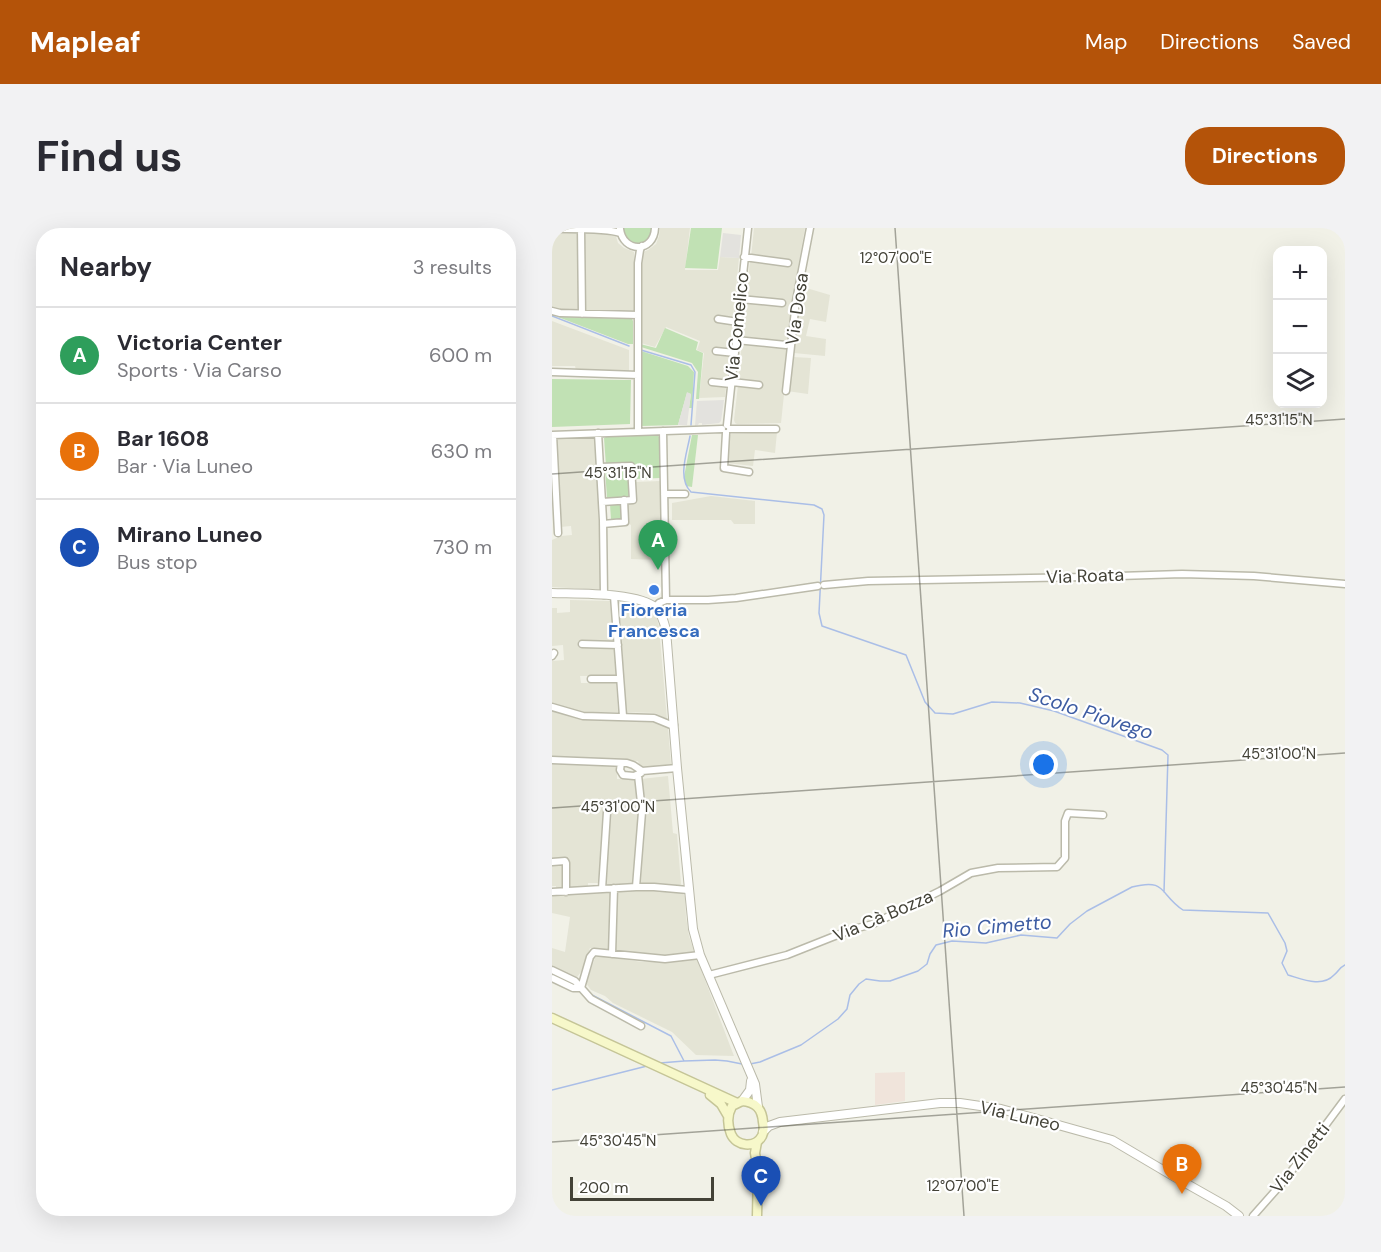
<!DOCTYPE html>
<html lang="en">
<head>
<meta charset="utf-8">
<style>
	:root { --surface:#fff; --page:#f2f2f3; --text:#2b2b33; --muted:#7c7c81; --line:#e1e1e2; --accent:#b45309 }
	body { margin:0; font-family:"DM Sans",sans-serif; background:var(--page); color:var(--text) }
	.controls { position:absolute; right:18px; top:18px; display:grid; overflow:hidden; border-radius:12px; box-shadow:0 6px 24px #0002 }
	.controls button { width:54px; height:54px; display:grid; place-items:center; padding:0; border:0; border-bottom:2px solid var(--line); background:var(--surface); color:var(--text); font:30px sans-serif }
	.scale { position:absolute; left:18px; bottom:15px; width:144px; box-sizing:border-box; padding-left:6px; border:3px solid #434237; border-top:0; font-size:16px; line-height:21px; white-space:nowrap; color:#434237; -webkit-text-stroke:4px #fff; paint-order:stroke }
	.you { position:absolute; left:492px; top:537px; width:21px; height:21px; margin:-15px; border:4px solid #fff; border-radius:50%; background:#1a73e8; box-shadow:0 0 0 9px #1a73e833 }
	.badge { display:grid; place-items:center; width:39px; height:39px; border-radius:50%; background:var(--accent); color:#fff; font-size:20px; font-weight:700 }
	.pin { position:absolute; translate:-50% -50px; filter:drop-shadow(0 2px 3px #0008) }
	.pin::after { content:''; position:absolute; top:32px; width:21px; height:18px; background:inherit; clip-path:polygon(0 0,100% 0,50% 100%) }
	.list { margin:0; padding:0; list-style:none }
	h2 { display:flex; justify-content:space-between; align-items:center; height:78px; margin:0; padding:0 24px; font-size:26px }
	h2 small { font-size:20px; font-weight:400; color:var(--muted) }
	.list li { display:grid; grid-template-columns:39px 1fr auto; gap:18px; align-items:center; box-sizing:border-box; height:96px; padding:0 24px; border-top:2px solid var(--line) }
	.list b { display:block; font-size:22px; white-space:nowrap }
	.list p { margin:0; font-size:20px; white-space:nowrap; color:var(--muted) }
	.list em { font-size:20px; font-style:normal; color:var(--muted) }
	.icon { flex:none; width:33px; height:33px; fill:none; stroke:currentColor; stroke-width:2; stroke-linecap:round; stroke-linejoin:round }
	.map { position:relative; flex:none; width:793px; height:988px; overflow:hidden; border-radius:24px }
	header { display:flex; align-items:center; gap:36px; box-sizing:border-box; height:84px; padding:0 30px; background:var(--accent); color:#fff }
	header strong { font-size:28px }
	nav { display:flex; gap:33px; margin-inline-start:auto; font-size:21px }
	.intro { display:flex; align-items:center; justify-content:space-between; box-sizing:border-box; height:144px; padding:0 36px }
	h1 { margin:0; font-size:42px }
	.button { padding:15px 27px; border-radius:24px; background:var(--accent); color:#fff; font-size:21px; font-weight:700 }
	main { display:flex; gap:36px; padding:0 36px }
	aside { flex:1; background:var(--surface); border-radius:24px; box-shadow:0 6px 24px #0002 }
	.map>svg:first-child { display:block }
	.residential { fill:#e4e4d5 }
	.medical { fill:#f0e4db }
	.green { fill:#c1e1b4 }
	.parking { fill:#e3e2de }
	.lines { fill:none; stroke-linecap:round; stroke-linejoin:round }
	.stream { stroke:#aabee7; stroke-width:1.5 }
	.minor-casing { stroke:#bbbaaa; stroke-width:9 }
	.tertiary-casing { stroke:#bbbaaa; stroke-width:10 }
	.secondary-casing { stroke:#c5c597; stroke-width:11 }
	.minor { stroke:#fff; stroke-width:6 }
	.tertiary { stroke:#fff; stroke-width:8 }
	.secondary { stroke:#f7f8ca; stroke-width:8 }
	.ticks { fill:none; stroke:#434237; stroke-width:1.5; stroke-opacity:0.45 }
	.shop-dot { fill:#3f7fe0; stroke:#fff; stroke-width:2 }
	.labels { text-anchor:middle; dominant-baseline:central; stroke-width:4.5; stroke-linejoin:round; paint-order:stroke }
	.street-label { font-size:18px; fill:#434237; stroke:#fff }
	.shop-label { font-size:18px; font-weight:bold; fill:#366cbe; stroke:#fff }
	.water-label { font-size:20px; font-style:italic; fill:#3d5ca2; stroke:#fff }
	.ticks-label { font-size:15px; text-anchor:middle; fill:#434237; stroke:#fff; stroke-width:4.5; stroke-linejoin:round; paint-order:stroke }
</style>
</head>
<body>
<header>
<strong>Mapleaf</strong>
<nav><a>Map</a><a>Directions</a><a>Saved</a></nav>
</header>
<div class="intro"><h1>Find us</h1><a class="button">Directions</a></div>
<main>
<aside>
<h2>Nearby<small>3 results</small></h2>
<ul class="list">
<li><span class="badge" style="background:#2e9e5b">A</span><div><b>Victoria Center</b><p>Sports · Via Carso</p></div><em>600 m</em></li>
<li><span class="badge" style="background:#e8710a">B</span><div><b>Bar 1608</b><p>Bar · Via Luneo</p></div><em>630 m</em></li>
<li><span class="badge" style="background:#1a4fb4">C</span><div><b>Mirano Luneo</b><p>Bus stop</p></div><em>730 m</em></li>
</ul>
</aside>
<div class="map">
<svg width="793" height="988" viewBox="0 0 793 988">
	<rect width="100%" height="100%" fill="#f1f1e7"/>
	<path class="residential" d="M108,0H138L133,42H166L168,29L187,30L173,169L147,170L152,125L145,122L148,113L114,99L103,119L89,115V25L96,22L104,16L107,8Z
		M202,0H253L243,56H245L237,115L190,110L194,74L232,78L233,74L194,70L198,33L238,37V33L199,29Z
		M24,5L26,7V80L24,82L3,81L0,80V6Z
		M34,5H63L66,15L72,20L82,24V83L80,84L34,83L32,80V7Z
		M251,59L278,67L274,94L258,91L254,108L274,111L273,128L242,125L240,121L245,80L249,75Z
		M0,93L77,122V144L24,142L23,138H0Z
		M190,115L237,119L229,195L185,196L183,195L182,192L186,157L209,159V153H206V155L186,152Z
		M241,129L259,130L256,166L235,163L239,130Z
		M225,204L223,225L203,222L201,238L175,235L178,207L179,206Z
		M40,209L43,211L44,214L49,362L0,359V312L9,308L20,307L19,298L8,299L4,213L6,211Z
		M108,253V332L79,331V297L77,296L75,275H84L83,254Z
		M159,268L203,273V296H182L179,292H120V275Z
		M18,372L58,373L61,399L62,414L26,413V419L63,421L64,448H28L29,455H64L66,484H30L0,475V433L12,432L11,417L0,418V380H5V385L18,384Z
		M65,374L92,379L102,386L105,391L107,399L115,491L103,485L73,484L69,397Z
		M0,482L19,489L31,491L102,492L116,499L119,536L116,537L88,539L86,533L2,529L0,528Z
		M0,535L65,538V551H84L87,589L80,657L52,659L49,655H36V660L17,661L16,659V632H0Z
		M116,548L121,605L125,606L129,656L127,658L104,655L89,656L87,655L89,551Z
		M11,635V660H4V658H0V636Z
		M102,660L126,662L131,666L133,668L134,689L137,708L143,726L122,728L63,723L65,665L67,662Z
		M57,663L59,665L57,721L56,722L38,720L29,744L25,749L22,750L0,739V720L13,724L18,689L0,685V669L2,667Z
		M45,728L70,730V731L90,734H110L145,731L182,828L144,827L120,804L61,775L53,768L39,762L34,755L43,730Z"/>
	<path class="medical" d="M353,844V873L323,877V845Z"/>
	<path class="green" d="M71,0H100C98,21 74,21 71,0Z
		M139,0H170L165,41L133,40Z
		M6,89L80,91L81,93V116H76Z
		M113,100L146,114L144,122L151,125L147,171H144L146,144L140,135L89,119L88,116L104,120Z
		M89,123L136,138L142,144L140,180H137L139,166L135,165L126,197L90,198V180L88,179Z
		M0,151L79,152L78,196L0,199Z
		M106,207L107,209L108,250L83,251L82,236L54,238L52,210L54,209Z
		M140,207H146L140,259L134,258L132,249Z
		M75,240L77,269L55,270L53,241Z
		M70,275V291L59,292L58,276Z"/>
	<path class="parking" d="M171,5L189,7L187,30L168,29Z
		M135,164L139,166L135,197H126Z
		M172,172L169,193L167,195L150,197V195H147L146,197L143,198L145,173Z"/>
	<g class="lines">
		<path class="stream" d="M0,88L77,118
			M89,122L139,137L143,144L139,197
			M138,208C135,225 125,250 139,264L262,277L270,281L272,287L267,385L270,398L354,427L373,474L383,485L401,486L440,474L468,475L502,483L610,522L616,527L612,664
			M40,767L119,808L132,833
			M108,835L132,833L163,832L175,833L190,836
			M198,836L208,834L249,817L286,791L295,781L298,767L307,756L314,751L328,753H338L366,743L375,736L378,726L384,717L400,713L434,715L469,707L505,710L518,696L535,683L580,659C615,650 607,666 631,682L716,685L733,715L735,723L730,735L736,747C750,751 770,760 782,747C787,743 787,740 793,737
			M0,862L95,838"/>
		<g class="minor-casing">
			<path id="minor" d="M29,0L30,86
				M0,1C16,1 56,0 68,5
				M68,1C71,25 102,25 103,0
				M192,29L236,35
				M188,71L230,75
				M0,83L8,85L86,87
				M166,91L186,94
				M184,112L234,117
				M164,123L183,125
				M0,144L86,147
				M160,154L179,156
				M180,154L207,157
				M234,163L244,73L258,0
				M175,197L196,0
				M178,201H224
				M111,203L114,372
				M86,204V35L88,22L90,18
				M46,205L51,292L52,367
				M174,205L172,240L197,244
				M0,207L170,201
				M1,207L6,305
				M48,239L79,238L81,272L50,274
				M112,266H133
				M51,296L73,294L72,272
				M272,357L316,353L535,349L630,346L702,348L793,356
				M62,368L71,488
				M103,379L107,375L114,372H156L184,370L266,358
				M30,416L66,417
				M0,428L2,425
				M39,451H68
				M0,479L31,488L102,490L119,497H122
				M0,532L75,535L81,537L90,543L125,540
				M69,535L68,542L71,547L82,548L89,545
				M0,634L13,633L14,635V664
				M84,659L90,584L86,547
				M50,661L55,584
				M0,664L84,659H102L136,662
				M60,726L62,660
				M0,742L23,753L39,771L89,798
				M157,747L235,727L298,702L321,696L388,663L419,645L446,640L505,639L513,630V593L516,585L551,587
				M0,750L21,760H29
				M29,760L38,729L42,724L113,731L148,727
				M701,988L732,953L793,871"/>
		</g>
		<g class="tertiary-casing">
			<path id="tertiary" d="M0,365C24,366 86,364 104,380C110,386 112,394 114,402L125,540L141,701L148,727L203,856L206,879
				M190,873L198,862L199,853
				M211,904L217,898L228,894L388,875H408L449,881L560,912L621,948L674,978L687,988"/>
		</g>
		<g class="secondary-casing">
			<path id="secondary" d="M0,790L185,875
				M158,867L169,876L176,888
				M190,873C204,874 210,881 211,894C212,899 212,904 210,908C203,921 184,918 179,906C175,896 175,887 180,878Z
				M205,914L203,925L206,944L205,988"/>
		</g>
		<use href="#minor" class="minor"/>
		<use href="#tertiary" class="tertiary"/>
		<use href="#secondary" class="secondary"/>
	</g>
	<path class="ticks" d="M343,0L412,988M0,246L793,191M0,580L793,525M0,914L793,859"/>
	<circle class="shop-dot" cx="102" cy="362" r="6"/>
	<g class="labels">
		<g class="street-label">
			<text transform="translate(245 81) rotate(-82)">Via Dosa</text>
			<text transform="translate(185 99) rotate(-84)">Via Comelico</text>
			<text transform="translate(533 348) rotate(-2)">Via Roata</text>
			<text transform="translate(331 688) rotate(-23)">Via Cà Bozza</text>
			<text transform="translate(468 888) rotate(13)">Via Luneo</text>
			<text transform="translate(748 930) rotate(-52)">Via Zinetti</text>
		</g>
		<g class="shop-label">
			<text x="102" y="382">Fioreria<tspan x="102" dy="21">Francesca</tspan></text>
		</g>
		<g class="water-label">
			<text transform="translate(539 485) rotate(18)">Scolo Piovego</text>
			<text transform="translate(445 698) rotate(-5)">Rio Cimetto</text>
		</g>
	</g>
	<g class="ticks-label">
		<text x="344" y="35">12°07'00"E</text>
		<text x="727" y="197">45°31'15"N</text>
		<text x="66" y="250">45°31'15"N</text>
		<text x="727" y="531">45°31'00"N</text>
		<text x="66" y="584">45°31'00"N</text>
		<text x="727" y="865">45°30'45"N</text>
		<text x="66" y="918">45°30'45"N</text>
		<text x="411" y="963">12°07'00"E</text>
	</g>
</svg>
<div class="controls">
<button>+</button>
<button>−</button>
<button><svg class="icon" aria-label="layers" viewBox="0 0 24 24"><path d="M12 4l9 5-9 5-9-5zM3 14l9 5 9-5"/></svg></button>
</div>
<div class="scale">200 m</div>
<div class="you"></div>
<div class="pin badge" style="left:106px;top:342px;background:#2e9e5b">A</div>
<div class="pin badge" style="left:630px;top:966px;background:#e8710a">B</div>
<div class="pin badge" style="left:209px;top:978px;background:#1a4fb4">C</div>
</div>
</main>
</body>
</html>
